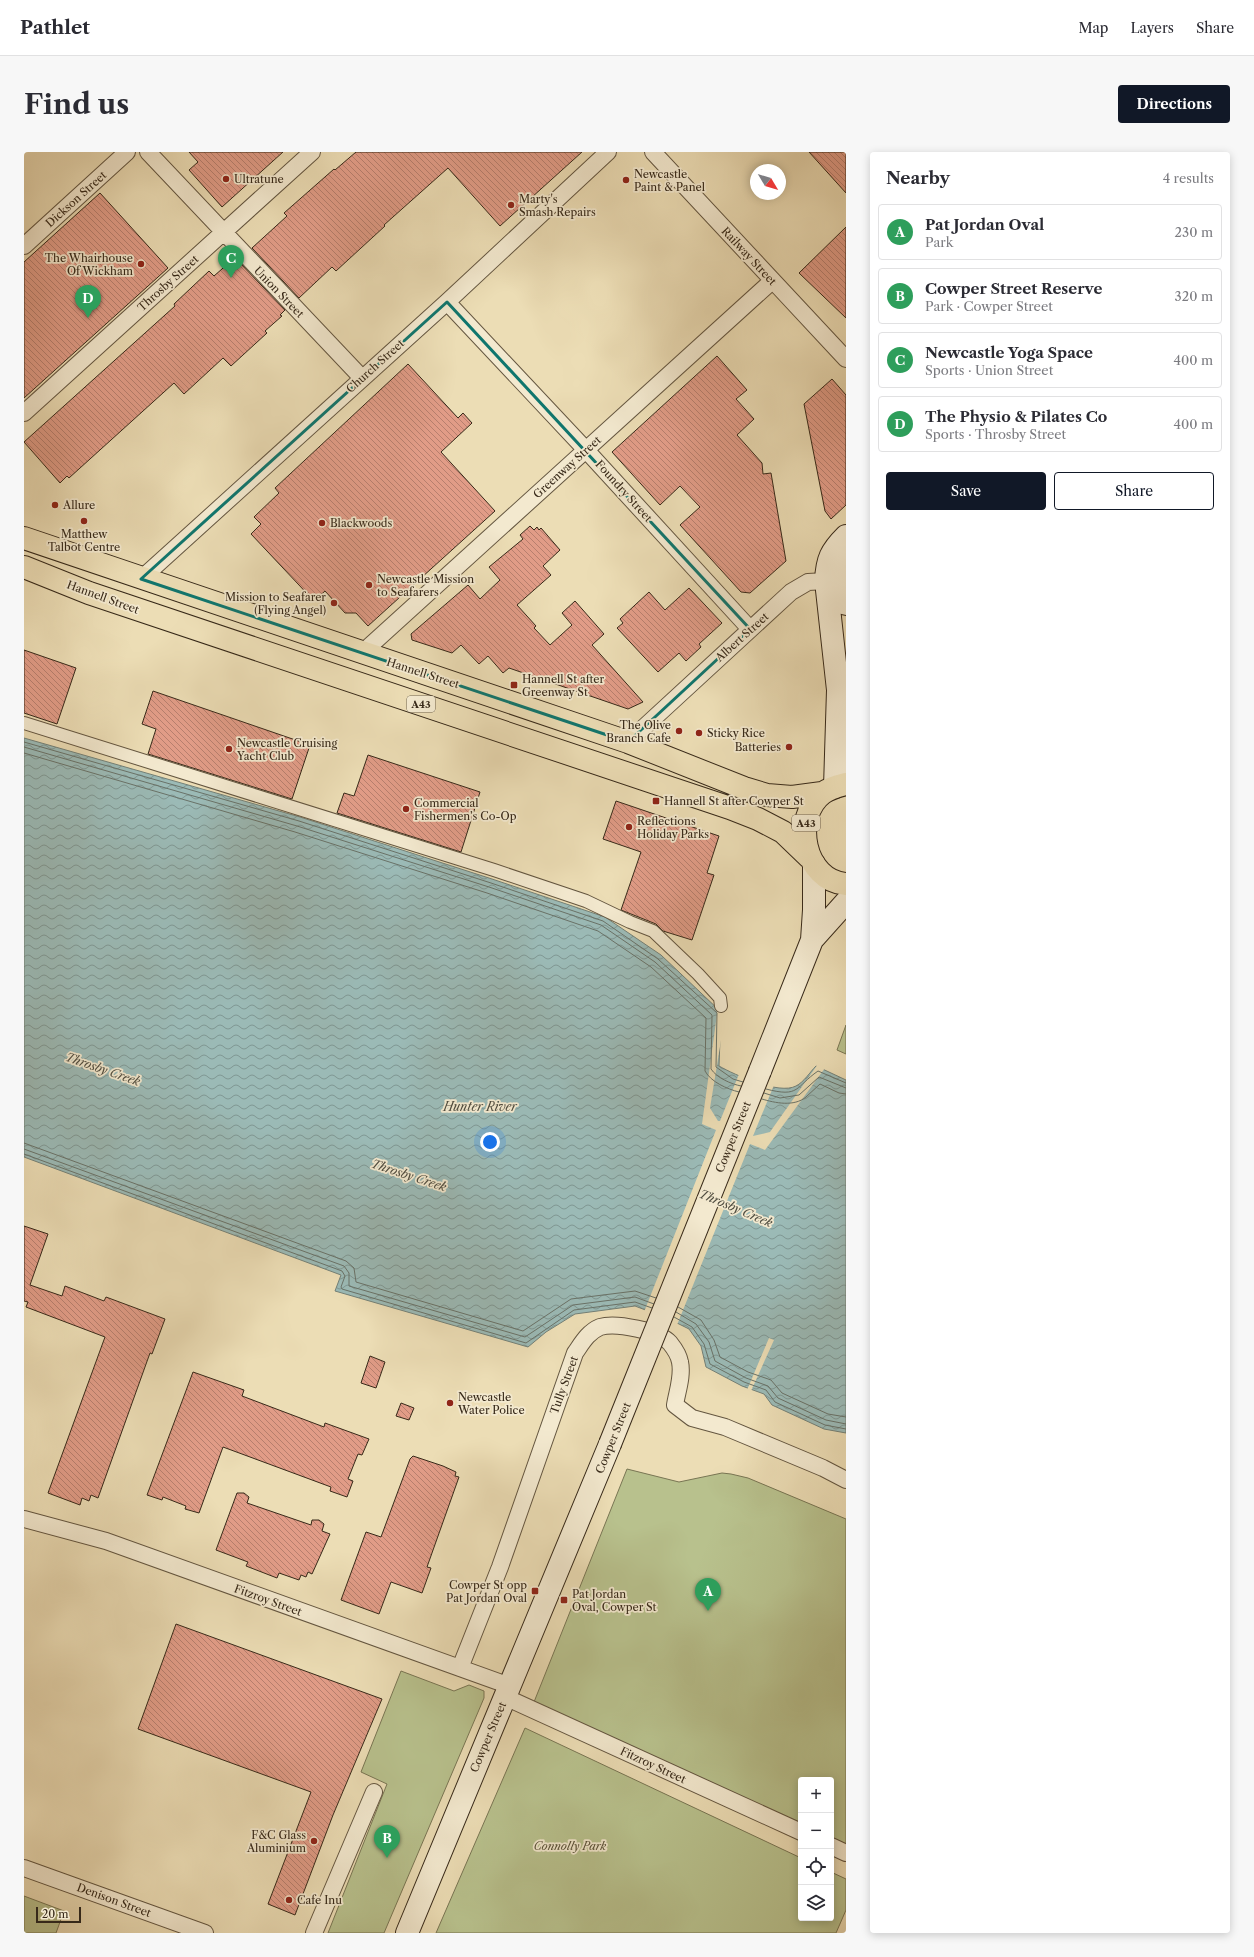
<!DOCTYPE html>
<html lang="en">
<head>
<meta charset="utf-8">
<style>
	:root { --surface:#fff; --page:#f7f7f7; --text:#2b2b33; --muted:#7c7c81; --line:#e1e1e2; --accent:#111827 }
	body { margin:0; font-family:"Libre Caslon Text",serif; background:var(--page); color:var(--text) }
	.controls { position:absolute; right:12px; bottom:12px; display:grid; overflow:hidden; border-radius:4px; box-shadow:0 2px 10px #0003 }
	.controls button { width:36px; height:36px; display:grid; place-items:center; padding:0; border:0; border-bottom:1px solid var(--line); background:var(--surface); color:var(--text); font:20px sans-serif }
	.compass { position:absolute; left:726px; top:12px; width:36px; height:36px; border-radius:50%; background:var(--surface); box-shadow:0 2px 10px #0003; rotate:128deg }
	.scale { position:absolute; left:12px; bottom:10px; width:45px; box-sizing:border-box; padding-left:4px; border:2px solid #372919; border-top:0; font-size:11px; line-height:14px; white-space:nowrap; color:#372919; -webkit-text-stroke:3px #f3e9cf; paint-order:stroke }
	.you { position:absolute; left:466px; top:990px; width:14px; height:14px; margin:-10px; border:3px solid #fff; border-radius:50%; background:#1a73e8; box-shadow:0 0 0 6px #1a73e833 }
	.badge { display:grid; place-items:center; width:26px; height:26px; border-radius:50%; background:var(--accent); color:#fff; font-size:13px; font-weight:700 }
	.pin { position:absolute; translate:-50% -33px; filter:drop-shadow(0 1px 2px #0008) }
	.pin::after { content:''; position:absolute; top:21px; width:14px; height:12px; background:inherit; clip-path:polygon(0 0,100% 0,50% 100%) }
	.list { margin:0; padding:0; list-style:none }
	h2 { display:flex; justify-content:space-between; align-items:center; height:52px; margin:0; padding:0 16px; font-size:17px }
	h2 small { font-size:13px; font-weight:400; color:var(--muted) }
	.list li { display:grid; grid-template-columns:26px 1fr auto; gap:12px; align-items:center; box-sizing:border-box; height:56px; margin:0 8px 8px; padding:0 8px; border:1px solid var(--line); border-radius:4px }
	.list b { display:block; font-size:15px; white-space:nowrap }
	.list p { margin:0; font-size:13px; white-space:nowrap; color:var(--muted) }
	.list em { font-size:13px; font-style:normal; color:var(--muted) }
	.actions { display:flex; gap:8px; padding:12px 16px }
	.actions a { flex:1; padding:9px 0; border:1px solid var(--accent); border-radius:4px; text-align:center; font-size:14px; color:var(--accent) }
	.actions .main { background:var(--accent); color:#fff }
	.icon { flex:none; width:22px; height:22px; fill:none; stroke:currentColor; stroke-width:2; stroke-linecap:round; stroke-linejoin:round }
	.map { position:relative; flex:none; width:822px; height:1781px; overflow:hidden; border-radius:4px }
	header { display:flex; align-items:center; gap:24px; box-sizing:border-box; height:56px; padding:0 20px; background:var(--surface); border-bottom:1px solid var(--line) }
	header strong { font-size:19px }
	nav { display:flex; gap:22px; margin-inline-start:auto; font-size:14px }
	.intro { display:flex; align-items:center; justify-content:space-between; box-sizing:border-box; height:96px; padding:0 24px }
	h1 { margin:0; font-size:28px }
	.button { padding:10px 18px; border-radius:4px; background:var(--accent); color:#fff; font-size:14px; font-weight:700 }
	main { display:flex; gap:24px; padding:0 24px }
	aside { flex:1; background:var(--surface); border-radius:4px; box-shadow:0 2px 10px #0003 }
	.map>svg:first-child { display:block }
	.green { fill:#b8c18d; stroke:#787553 }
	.water { fill:url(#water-waves); stroke:#738077 }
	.pier { fill:#ecddb5 }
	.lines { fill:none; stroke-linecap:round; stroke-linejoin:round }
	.shore { stroke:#697268; stroke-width:1 }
	.building { fill:url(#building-back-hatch); stroke:#372919 }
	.pedestrian-casing { stroke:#645640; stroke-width:14 }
	.minor-casing { stroke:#645640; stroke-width:18 }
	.secondary-casing { stroke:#372919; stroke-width:24 }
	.trunk-casing { stroke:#372919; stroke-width:24 }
	.pedestrian { stroke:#f3e9cf; stroke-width:12 }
	.minor { stroke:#f3e9cf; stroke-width:16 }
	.secondary { stroke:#f3e9cf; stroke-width:22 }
	.trunk { stroke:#ecddb5; stroke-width:22 }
	.secondary-bridge-casing { stroke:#372919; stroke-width:24; stroke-linecap:butt }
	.secondary-bridge { stroke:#f3e9cf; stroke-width:22 }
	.marked { fill:none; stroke:#0f766e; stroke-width:3; stroke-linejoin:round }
	.poi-dot { fill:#8f2418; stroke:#f3e9cf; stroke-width:1.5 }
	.labels { text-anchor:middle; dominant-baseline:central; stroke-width:3.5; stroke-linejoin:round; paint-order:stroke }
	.shield { fill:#f3e9cf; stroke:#6f6350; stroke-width:1 }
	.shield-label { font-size:10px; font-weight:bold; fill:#372919 }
	.poi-label { font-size:11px; fill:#372919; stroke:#f3e9cf; text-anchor:start }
	.street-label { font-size:11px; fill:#372919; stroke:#f3e9cf }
	.park-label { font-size:11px; font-style:italic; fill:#574f36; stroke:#f3e9cf }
	.water-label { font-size:12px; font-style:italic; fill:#504d40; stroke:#f3e9cf }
</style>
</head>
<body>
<header>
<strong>Pathlet</strong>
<nav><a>Map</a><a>Layers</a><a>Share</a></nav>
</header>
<div class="intro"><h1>Find us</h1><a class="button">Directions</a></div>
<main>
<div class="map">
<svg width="822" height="1781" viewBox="0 0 822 1781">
	<defs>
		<pattern id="water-waves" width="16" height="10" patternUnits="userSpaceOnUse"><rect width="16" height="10" fill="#9bbab6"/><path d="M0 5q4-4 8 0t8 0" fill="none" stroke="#7f9793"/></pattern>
		<pattern id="building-back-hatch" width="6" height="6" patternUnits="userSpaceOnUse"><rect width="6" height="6" fill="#e19c87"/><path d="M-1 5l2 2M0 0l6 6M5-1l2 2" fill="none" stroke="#b77f6e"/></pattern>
	</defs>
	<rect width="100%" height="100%" fill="#ecddb5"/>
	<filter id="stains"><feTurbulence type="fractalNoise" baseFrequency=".005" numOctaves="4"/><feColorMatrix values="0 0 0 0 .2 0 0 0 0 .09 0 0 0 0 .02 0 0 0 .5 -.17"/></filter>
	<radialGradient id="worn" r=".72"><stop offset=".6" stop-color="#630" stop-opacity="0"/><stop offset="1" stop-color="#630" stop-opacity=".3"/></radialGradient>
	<path class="green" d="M822,873V902L813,898Z
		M603,1317L655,1330L698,1321L707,1322L724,1326L822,1367V1692L807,1685V1628H777V1672L510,1550Z
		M377,1519L430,1539L445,1533L460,1539V1546L360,1781H304L363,1632L337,1620Z
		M501,1576L777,1706V1766H807V1720L822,1727V1758L812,1781H412Z
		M0,1744L40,1759L32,1781H0Z"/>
	<path class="water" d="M0,586L276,665L468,727L581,765L637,803L697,860L695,914C711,923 755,943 772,934C780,930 786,920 792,914L822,928V1281L800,1277L748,1253L740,1242L718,1234L682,1215L677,1194L665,1177L645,1167L611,1154L551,1162L522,1180L504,1195L311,1139L317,1123L0,1005Z"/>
	<path class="pier" d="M694,855L699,860V876L686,956L694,969H696L715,922L750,933L729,984L746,980L794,912L801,916L741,998L726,992L653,1173L620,1160L692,978L678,972Z
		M745,1186L750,1188L727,1239L723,1238Z"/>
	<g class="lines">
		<path class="shore" d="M0,590L275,669L467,731L579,769L634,807L693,861L692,915L709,927L719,930
			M0,595L273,674L465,735L577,773L631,810L688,863L687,917C693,926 707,932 717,934
			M0,601L271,680L463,741L574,779L627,815L682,866L681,919C687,930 703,937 715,940
			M742,937C776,946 771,935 794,919L822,931
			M740,941L756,946L775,943L795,925L822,936
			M738,947C751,951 770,955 782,945C787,941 791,936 796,932L815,941L822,942
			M0,991L322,1109L330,1116L332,1130L499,1179L547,1147L611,1139L632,1146
			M0,997L320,1114L325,1121V1134L501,1185L549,1153L611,1145L630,1152
			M0,1002L318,1119L321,1124L317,1135L318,1137L502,1191L550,1158L611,1150L628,1156
			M654,1155L677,1168L690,1188L696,1205L724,1220L747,1228L758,1241L804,1262L822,1265
			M652,1160L672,1172L685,1190L691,1209L722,1226L744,1234L754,1246L802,1268L822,1272
			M650,1165L668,1175L680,1192L686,1212L720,1230L742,1238L751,1250L801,1273L822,1277"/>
	</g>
	<path class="building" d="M165,0H259L198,55L165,18L174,10Z
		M332,0H558L476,74L424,16L360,73L361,74L312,119L308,115L275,146L228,96L263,64L260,61L310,17L311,18Z
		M785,0H822V41Z
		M76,41L144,116L0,246V110Z
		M822,75V166L775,121Z
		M207,109L210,113L214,109L261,158L256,163L258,164L241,179L243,181L207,214L199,206L160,242L150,231L45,326L43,324L36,331L0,290L151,154L150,152L185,119L190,124Z
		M693,204L723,238L712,247L730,267L713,283L738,311L739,322L747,321L762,409L726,441L717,440L656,373L676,355L656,334L636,353L588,300Z
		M384,212L434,266L439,261L448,271L417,300L471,359L344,474L332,461H321L301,439L290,449L227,382L237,372L230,365L255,341L251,336Z
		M808,227L822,243V353L807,367L801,359L780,252Z
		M506,374L510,378L513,375L515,378L517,376L536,398L519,414L527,423L493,453L512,474L510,476L526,493L548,473L538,461L551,449L580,482L568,493L619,550L604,557L485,516L479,521L464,504L455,512L437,493L428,501L388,488L387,482L444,433L456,447L476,428L465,415L499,387L496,383Z
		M665,436L698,471L675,492L677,495L662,509L655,501L634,520L593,476L599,471L596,467L625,440L641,458Z
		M0,498L52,516L33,572L0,561Z
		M129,539L286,593L268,647L124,602L132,577L118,572Z
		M344,603L456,640L437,700L313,661L320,641L330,644Z
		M592,649L695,684L683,721L690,723L668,788L639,779L632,772L597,758L617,700L579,687Z
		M0,1074L24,1082L6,1133L38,1144L41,1134L80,1149L82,1145L141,1167L128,1202L126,1201L74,1346L67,1343L65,1349L58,1346L56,1353L24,1341L81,1185L2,1155L4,1150L0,1149Z
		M346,1204L361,1210L352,1236L337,1231Z
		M169,1220L220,1238L218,1244L300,1275L301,1271L345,1287L338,1303L334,1302L324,1327L329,1329L323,1345L306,1339L307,1335L199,1295L175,1361L161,1357L162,1354L139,1345L138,1348L123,1343Z
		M377,1251L390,1256L385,1268L372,1264Z
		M389,1304L419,1314L432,1320L431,1324L435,1325L403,1415L407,1416L398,1441L367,1430L355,1462L317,1448L342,1380L357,1385L386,1307Z
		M213,1341H220L225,1345L223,1351L287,1373L288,1368H295L300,1372L298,1379L306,1382L288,1422L284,1420L282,1425L277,1423L275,1428L255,1421L253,1426L222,1414L224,1410L192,1398Z
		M152,1472L358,1547L309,1663L271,1763L244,1752L287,1640L114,1577Z"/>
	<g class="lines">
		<g class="pedestrian-casing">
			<path id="pedestrian" d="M0,571L470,718L562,749L606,770L629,779L674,822L696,846L697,854"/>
		</g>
		<g class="minor-casing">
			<path id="minor" d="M124,0L338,226
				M629,0L822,207
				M0,94L103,0
				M423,150L562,298L726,477
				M0,261L288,0
				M117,427L423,150L584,0
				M338,501L748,129
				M604,590L767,440L784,430L802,429
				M0,1367L82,1389L486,1534
				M436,1516L476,1415L551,1201C558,1191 564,1180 576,1175C592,1170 635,1179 646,1191C650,1196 655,1204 656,1210C659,1224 653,1240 651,1253L668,1266L701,1275L799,1316L822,1328
				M481,1545L777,1680
				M807,1694L822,1701
				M0,1716L181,1781
				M290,1781L350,1640"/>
		</g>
		<g class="secondary-casing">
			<path id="secondary" d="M822,399L820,412L822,452
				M811,635L814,538L802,429C803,407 807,399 822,384
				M788,788L822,750
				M736,919L788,788L790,758V712
				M383,1781L586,1292"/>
		</g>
		<g class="trunk-casing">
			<path id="trunk" d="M0,386L604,590L720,636L743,643L768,645L798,641
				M0,415L65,441L706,656L734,667L759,680L785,705
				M822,632C814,634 806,636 799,641C767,665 780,729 822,732"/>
		</g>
		<use href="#pedestrian" class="pedestrian"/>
		<use href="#minor" class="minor"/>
		<use href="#secondary" class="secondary"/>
		<use href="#trunk" class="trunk"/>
		<g class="secondary-bridge-casing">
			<path id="secondary-bridge" d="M586,1292L736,919"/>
		</g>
		<use href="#secondary-bridge" class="secondary-bridge"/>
	</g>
	<path class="marked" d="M423,150L726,477L604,590L117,427Z"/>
	<g class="poi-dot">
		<circle cx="202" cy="27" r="4"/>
		<circle cx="602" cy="28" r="4"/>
		<circle cx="487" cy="53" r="4"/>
		<circle cx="117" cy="112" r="4"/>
		<circle cx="31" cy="353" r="4"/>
		<circle cx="60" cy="369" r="4"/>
		<circle cx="298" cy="371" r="4"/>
		<circle cx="345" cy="433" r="4"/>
		<circle cx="310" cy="451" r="4"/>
		<rect x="486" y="529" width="8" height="8" rx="2"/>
		<circle cx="655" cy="579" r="4"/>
		<circle cx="675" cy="581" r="4"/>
		<circle cx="765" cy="595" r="4"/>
		<circle cx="205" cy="597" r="4"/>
		<rect x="628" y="645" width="8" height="8" rx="2"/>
		<circle cx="382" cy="657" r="4"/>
		<circle cx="605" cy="675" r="4"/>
		<circle cx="426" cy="1251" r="4"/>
		<rect x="507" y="1435" width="8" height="8" rx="2"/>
		<rect x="536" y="1444" width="8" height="8" rx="2"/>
		<circle cx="290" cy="1689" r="4"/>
		<circle cx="265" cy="1748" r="4"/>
	</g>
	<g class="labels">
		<g class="shield">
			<rect x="383" y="544" width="28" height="16" rx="3"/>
			<rect x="768" y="663" width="28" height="16" rx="3"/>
		</g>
		<g class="shield-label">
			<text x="397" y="552">A43</text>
			<text x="782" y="671">A43</text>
		</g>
		<g class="poi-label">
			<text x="610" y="22">Newcastle<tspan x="610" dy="13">Paint &amp; Panel</tspan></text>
			<text x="210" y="27">Ultratune</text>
			<text x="495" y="47">Marty's<tspan x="495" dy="13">Smash Repairs</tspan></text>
			<text x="109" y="106" text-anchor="end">The Whairhouse<tspan x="109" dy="13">Of Wickham</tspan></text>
			<text x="39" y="353">Allure</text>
			<text x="306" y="371">Blackwoods</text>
			<text x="60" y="382" text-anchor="middle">Matthew<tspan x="60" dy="13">Talbot Centre</tspan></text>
			<text x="353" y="427">Newcastle Mission<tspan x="353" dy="13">to Seafarers</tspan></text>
			<text x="302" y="445" text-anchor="end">Mission to Seafarer<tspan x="302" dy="13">(Flying Angel)</tspan></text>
			<text x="498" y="527">Hannell St after<tspan x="498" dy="13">Greenway St</tspan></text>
			<text x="647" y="573" text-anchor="end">The Olive<tspan x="647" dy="13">Branch Cafe</tspan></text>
			<text x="683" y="581">Sticky Rice</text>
			<text x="213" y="591">Newcastle Cruising<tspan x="213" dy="13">Yacht Club</tspan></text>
			<text x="757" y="595" text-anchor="end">Batteries</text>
			<text x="640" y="649">Hannell St after Cowper St</text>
			<text x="390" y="651">Commercial<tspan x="390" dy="13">Fishermen’s Co-Op</tspan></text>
			<text x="613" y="669">Reflections<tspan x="613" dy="13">Holiday Parks</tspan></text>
			<text x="434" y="1245">Newcastle<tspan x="434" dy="13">Water Police</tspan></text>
			<text x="503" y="1433" text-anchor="end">Cowper St opp<tspan x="503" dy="13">Pat Jordan Oval</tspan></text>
			<text x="548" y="1442">Pat Jordan<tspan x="548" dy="13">Oval, Cowper St</tspan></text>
			<text x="282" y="1683" text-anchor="end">F&amp;C Glass<tspan x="282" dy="13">Aluminium</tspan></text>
			<text x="273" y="1748">Cafe Inu</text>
		</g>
		<g class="street-label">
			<text transform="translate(52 47) rotate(-42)">Dickson Street</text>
			<text transform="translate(725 104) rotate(47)">Railway Street</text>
			<text transform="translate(144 131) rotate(-42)">Throsby Street</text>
			<text transform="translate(255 140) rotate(46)">Union Street</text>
			<text transform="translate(351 214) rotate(-42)">Church Street</text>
			<text transform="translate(543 315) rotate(-42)">Greenway Street</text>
			<text transform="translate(600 339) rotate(48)">Foundry Street</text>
			<text transform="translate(79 445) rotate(20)">Hannell Street</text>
			<text transform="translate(718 485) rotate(-42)">Albert Street</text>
			<text transform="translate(399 521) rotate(18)">Hannell Street</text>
			<text transform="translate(709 985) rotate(-68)">Cowper Street</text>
			<text transform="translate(540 1233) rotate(-70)">Tully Street</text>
			<text transform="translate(589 1286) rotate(-68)">Cowper Street</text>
			<text transform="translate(244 1448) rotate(20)">Fitzroy Street</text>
			<text transform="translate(464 1585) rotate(-67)">Cowper Street</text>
			<text transform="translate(629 1613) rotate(25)">Fitzroy Street</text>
			<text transform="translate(90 1748) rotate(20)">Denison Street</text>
		</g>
		<g class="park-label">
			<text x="546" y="1694">Connolly Park</text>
		</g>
		<g class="water-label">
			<text transform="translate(79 917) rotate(19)">Throsby Creek</text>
			<text x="456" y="954">Hunter River</text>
			<text transform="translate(385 1023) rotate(18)">Throsby Creek</text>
			<text transform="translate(712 1056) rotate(23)">Throsby Creek</text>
		</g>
	</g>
	<rect width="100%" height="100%" filter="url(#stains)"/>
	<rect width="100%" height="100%" fill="url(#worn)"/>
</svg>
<div class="controls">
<button>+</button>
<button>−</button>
<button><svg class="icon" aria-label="locate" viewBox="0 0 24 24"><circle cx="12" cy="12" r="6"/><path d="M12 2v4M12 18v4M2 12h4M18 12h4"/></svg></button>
<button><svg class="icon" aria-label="layers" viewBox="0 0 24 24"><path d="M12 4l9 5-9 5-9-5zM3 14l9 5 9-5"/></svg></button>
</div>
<svg class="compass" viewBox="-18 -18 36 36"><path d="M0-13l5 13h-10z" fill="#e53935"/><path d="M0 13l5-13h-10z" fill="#7c7c81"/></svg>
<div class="scale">20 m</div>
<div class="you"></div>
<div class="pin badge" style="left:684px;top:1459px;background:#2e9e5b">A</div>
<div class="pin badge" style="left:363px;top:1706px;background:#2e9e5b">B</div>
<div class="pin badge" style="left:207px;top:126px;background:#2e9e5b">C</div>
<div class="pin badge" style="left:64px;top:166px;background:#2e9e5b">D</div>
</div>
<aside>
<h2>Nearby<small>4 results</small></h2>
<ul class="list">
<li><span class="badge" style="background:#2e9e5b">A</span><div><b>Pat Jordan Oval</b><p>Park</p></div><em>230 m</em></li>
<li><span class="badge" style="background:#2e9e5b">B</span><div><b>Cowper Street Reserve</b><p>Park · Cowper Street</p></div><em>320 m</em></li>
<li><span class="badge" style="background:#2e9e5b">C</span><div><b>Newcastle Yoga Space</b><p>Sports · Union Street</p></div><em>400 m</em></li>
<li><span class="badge" style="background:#2e9e5b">D</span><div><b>The Physio &amp; Pilates Co</b><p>Sports · Throsby Street</p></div><em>400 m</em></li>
</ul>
<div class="actions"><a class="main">Save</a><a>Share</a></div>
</aside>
</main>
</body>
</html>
